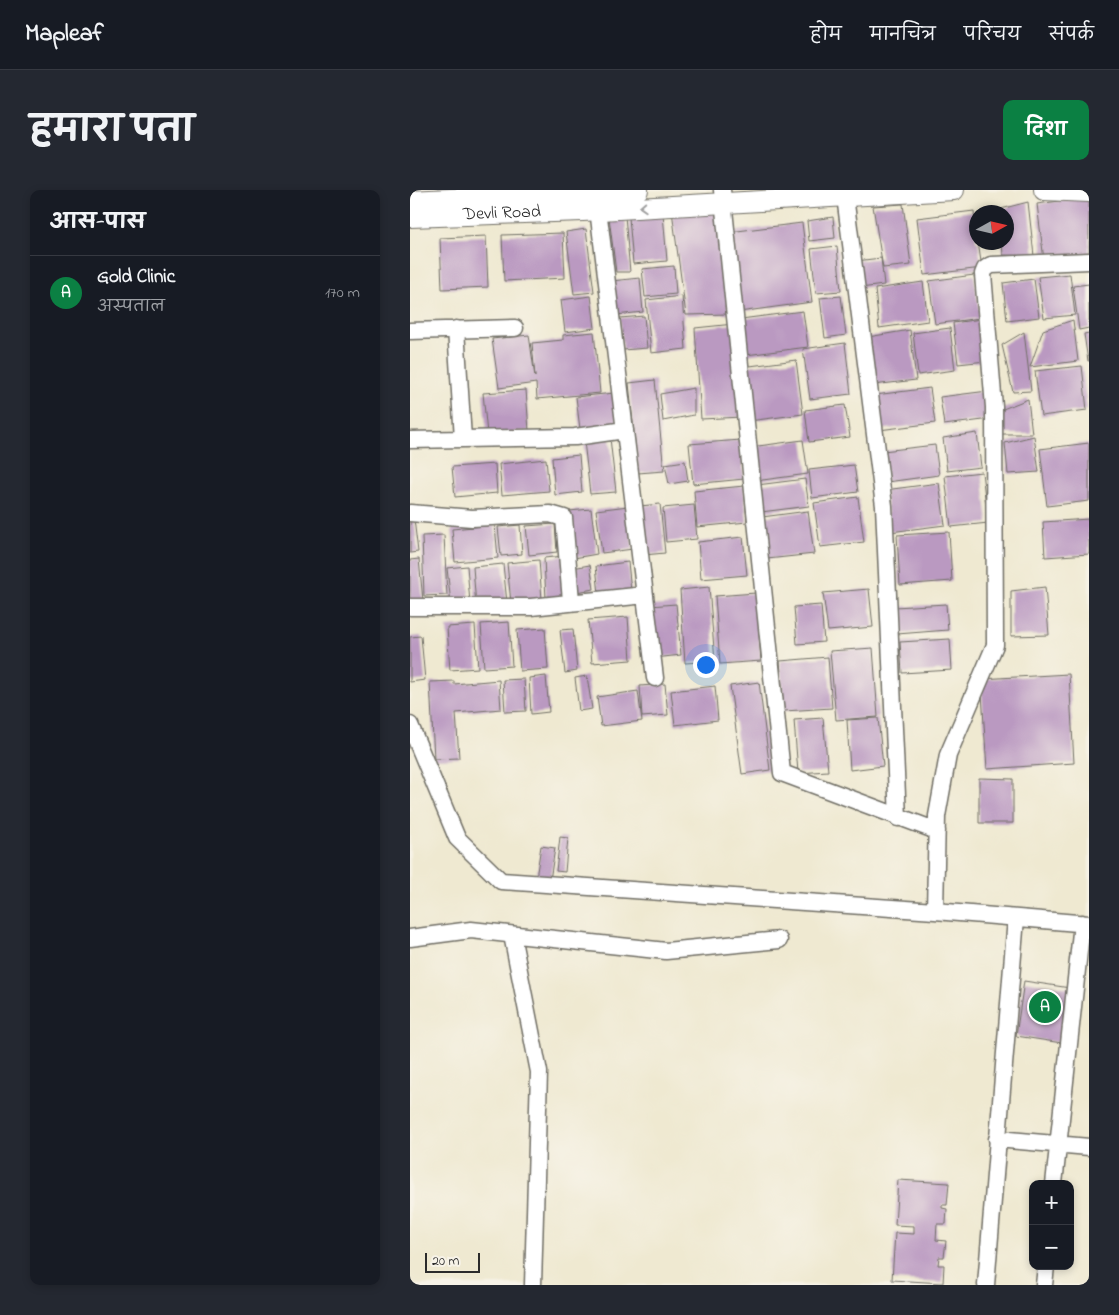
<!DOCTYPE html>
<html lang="hi">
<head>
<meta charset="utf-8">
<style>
	:root { --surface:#171b24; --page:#242831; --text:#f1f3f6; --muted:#9ea1a6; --line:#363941; --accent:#0b8043 }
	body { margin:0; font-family:"Indie Flower","Playpen Sans Deva",sans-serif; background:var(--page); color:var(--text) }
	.controls { position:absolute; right:15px; bottom:15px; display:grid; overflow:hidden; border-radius:10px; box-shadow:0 2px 8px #0003 }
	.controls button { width:45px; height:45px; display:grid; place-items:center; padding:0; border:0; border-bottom:1px solid var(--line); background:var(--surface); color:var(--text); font:25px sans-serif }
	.compass { position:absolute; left:559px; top:15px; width:45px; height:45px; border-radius:50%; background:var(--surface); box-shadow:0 2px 8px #0003; rotate:82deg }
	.scale { position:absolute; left:15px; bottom:12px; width:55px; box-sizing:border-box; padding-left:5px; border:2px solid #2b2b2b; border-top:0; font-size:14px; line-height:18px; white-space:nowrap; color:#2b2b2b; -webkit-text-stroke:4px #f7f3e8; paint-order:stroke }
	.you { position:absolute; left:295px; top:474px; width:18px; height:18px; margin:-12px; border:4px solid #fff; border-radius:50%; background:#1a73e8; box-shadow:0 0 0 8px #1a73e833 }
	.badge { display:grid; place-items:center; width:32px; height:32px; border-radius:50%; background:var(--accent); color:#fff; font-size:16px; font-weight:700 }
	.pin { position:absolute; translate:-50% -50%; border:2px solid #fff; box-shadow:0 1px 5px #0006 }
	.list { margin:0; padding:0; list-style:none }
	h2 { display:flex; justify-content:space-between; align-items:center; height:65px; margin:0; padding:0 20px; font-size:21px }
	h2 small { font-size:16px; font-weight:400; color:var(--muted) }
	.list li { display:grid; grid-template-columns:32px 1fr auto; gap:15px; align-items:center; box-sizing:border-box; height:75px; padding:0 20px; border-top:1px solid var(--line) }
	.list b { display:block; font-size:19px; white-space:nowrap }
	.list p { margin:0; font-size:16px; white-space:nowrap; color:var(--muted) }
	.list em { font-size:16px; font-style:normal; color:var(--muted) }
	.map { position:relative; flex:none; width:679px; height:1095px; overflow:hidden; border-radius:10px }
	header { display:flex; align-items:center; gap:30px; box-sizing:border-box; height:70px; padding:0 25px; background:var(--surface); border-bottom:1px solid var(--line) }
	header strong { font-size:24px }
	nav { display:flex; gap:28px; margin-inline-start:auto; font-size:18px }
	.intro { display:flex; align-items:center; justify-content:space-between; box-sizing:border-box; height:120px; padding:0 30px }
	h1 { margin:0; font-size:35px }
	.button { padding:12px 22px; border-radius:10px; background:var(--accent); color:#fff; font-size:18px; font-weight:700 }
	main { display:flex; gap:30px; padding:0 30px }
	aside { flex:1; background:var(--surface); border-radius:10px; box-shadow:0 2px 8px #0003 }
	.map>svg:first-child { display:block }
	.building { fill:#ba99c1 }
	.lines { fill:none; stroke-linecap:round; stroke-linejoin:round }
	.minor-casing { stroke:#706e65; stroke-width:19 }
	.tertiary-casing { stroke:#706e65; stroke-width:22 }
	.minor { stroke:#fff; stroke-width:16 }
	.tertiary { stroke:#fff; stroke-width:20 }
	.oneway { stroke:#a0a0a0 }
	.labels { text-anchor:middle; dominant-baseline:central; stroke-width:5; stroke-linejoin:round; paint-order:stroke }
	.street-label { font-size:18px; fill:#2b2b2b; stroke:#f7f3e8 }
</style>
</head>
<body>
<header>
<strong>Mapleaf</strong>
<nav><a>होम</a><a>मानचित्र</a><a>परिचय</a><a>संपर्क</a></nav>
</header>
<div class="intro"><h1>हमारा पता</h1><a class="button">दिशा</a></div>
<main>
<aside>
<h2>आस-पास<small></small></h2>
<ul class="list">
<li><span class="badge">A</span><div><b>Gold Clinic</b><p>अस्पताल</p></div><em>170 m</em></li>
</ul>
</aside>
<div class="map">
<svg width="679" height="1095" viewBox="0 0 679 1095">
	<rect width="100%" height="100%" fill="#f7f3e8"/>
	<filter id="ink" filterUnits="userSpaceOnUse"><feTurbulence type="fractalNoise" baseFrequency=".02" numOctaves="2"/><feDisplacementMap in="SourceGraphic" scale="10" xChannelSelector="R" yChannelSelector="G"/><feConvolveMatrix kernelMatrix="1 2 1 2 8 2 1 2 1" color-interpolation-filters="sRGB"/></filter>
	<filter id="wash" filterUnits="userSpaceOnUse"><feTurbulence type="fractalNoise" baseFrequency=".0096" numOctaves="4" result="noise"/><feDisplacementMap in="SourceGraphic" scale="20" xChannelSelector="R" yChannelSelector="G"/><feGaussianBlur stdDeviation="1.12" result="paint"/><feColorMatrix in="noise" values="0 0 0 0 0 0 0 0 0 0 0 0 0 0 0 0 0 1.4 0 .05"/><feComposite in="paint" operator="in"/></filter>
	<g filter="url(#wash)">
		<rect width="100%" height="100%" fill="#efe9d1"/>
		<g id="blocks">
			<path class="building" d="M679,7V65L634,70L627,14Z
				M618,12L624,66L593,65L592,52H596V22H591V19Z
				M493,14L501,75L473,78L463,16Z
				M309,17L319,124L276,125L262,21Z
				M564,21L566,52H568L572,78L514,85L507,28Z
				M253,24L257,71L223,74L219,27Z
				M215,26L220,82H206L199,27Z
				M423,27L425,48L399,51L397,31Z
				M392,33L402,112L329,122L319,42Z
				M176,39L184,102L164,104L156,42Z
				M153,43L155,88L94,91L92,45Z
				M76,46L78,97L32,99L30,48Z
				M427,56L431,101L406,103L401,59Z
				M471,68L474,95L450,98L446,71Z
				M264,76L266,104L235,107L232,79Z
				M660,84L665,125L634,128L628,87Z
				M564,85L570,128L525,134L519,91Z
				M230,88L233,122L206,125L201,91Z
				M624,89L629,127L597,131L593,93Z
				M513,92L518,131L469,138L465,99Z
				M679,94V138L669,140L663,96Z
				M181,106L185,138L155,142L151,110Z
				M272,106L276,159L241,163L236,110Z
				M431,106L436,145L415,148L410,108Z
				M393,121L398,157L336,165L331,129Z
				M234,126L237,158L213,160L210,128Z
				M571,129L576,171L548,174L543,133Z
				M663,130L668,171L620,177L633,140Z
				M324,134L332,227L291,229L285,138Z
				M540,138L545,180L508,185L503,143Z
				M500,140L506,190L463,195L458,147Z
				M184,142L190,203L127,209L126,193L89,198L82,149L119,145L125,187L122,153L153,150V145Z
				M614,142L621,201L603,202L592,155Z
				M679,143V171H678L674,144Z
				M435,153L441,204L400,209L393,159Z
				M386,170L393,224L339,231L332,177Z
				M672,176L677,220L631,226L625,181Z
				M245,190L254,281L228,283L219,193Z
				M284,198V225L253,231L250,204Z
				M520,198L525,233L469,240L465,205Z
				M116,200L119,241L77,244L73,203Z
				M578,201L581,229L534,235L530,207Z
				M204,203L208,234L170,239L166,207Z
				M618,209L622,244H591L593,219Z
				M435,215L440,247L399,252L395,220Z
				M567,243L571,277L537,281L533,248Z
				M624,246L629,282L598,284L595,253Z
				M200,248L206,302L180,304L174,251Z
				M331,250L334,289L283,294L279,254Z
				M393,250L398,284L345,291L341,257Z
				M679,253V311L637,316L630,259Z
				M525,255L529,285L477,292L473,261Z
				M169,265L172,302L145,305L142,268Z
				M136,269L139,301L92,305L89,274Z
				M275,271L278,291L259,294L255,274Z
				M85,274L87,303L45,307L42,277Z
				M444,275L448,302L402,308L399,280Z
				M572,282L578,333L541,337L535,286Z
				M395,289L399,316L351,322L347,295Z
				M529,293L535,335L480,342L475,300Z
				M334,296L337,332L287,337L284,301Z
				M448,307L454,352L410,357L404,313Z
				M250,314L255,363L234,365L230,316Z
				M284,315L287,349L256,352L253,318Z
				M218,316L223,359L192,363L186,320Z
				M181,319L187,364L164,368L159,321Z
				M398,321L404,364L357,369L352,327Z
				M0,329H4L8,362L0,363Z
				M679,329V364L635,367L633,332Z
				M145,334L147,362L119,365L116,336Z
				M85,335L88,368L45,372L42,339Z
				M110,335L112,364L91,366L88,337Z
				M539,342L542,391L490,395L487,345Z
				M34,345L37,405L14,406L12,346Z
				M333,347L337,385L291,389L288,352Z
				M154,366L157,408L136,410L134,368Z
				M9,369L13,411L0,412V370Z
				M129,370L132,410L101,413L97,373Z
				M218,372L221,401L189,404L186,376Z
				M93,374L97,413L66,416L63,377Z
				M180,375L184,399L166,402L162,378Z
				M57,376L60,413L41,414L37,378Z
				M299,397L305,471L275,473L270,400Z
				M635,397L639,445L601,446V401Z
				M459,399L463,437L418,441L413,403Z
				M346,403L351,471L310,474L305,406Z
				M266,414L271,465L245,468L240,416Z
				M536,414L538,440L487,444L485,417Z
				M411,415L414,452L387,454L384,417Z
				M218,427L221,470L182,473L178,430Z
				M99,432L102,476L74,478L71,434Z
				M65,435L68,478L40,480L37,437Z
				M135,438L138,479L110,481L107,440Z
				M163,439L167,481L155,483L150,440Z
				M11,446L15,490L0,492V447Z
				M540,449L542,480L492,483L490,452Z
				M463,458L468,527L426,530L420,461Z
				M418,467L422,518L374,521L370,471Z
				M659,484L664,573L577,579L571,489Z
				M136,486L139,522L121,524L119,488Z
				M177,486L182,519L169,521L165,488Z
				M114,489L116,521L95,522L93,490Z
				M89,490L91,519L46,523L49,568L24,569L20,492L44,491V494Z
				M349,492L360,580L332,584L320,496Z
				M255,494L258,525L232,527L230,496Z
				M305,496L308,530L265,535L261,501Z
				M228,501L232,531L191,536L187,507Z
				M413,528L418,581L388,583L384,530Z
				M468,528L473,576L440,580L437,530Z
				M569,588L603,589V633H569Z
				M150,647L158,648L155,682L146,681Z
				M131,656L145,658L140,690L126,688Z
				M614,791L660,798L652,853L606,846Z
				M488,990L539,993L537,1015H532V1018L537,1019L536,1034H527L526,1050L536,1051L534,1067H529L528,1075H534L533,1093L482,1090L485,1043L504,1044V1036L485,1035Z"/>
		</g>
	</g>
	<g filter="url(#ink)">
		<use href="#blocks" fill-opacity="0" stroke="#706e65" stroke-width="1"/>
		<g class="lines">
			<g class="minor-casing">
				<path id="minor" d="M312,0L372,583L527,641
					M435,6L474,316L488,628
					M188,19L245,488
					M679,71L581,75L575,79L573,84L584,217L585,455L538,565L527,626L525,721L679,734
					M46,139L53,249
					M0,141L105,138
					M0,250L165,247L215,240
					M0,323L62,328L140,324L154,328L161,411
					M0,417H121L235,405
					M0,535L47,648L91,691L525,721
					M102,745L129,882L123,1095
					M0,748L61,740L256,761L369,750
					M587,949L679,957
					M644,994L672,733
					M576,1095L606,728
					M634,1095L636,1076"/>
			</g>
			<g class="tertiary-casing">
				<g id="tertiary">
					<path d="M634,0L679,2"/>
					<path d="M0,11L228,0"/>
					<path id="s1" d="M0,27L173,21L544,0"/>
				</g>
			</g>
			<use href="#minor" class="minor"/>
			<use href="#tertiary" class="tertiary"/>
		</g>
		<defs><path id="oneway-chevron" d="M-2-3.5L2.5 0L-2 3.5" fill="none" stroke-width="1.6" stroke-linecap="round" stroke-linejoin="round" transform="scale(1.25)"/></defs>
		<use class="oneway" href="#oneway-chevron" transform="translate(233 17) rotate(177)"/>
	</g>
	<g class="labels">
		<g class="street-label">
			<text stroke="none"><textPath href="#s1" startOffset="92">Devli Road</textPath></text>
		</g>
	</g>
</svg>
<div class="controls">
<button>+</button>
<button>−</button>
</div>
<svg class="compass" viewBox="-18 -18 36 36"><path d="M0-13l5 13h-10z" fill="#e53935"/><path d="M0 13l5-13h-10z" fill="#9ea1a6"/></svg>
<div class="scale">20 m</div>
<div class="you"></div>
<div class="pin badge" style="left:635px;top:817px">A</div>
</div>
</main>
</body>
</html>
